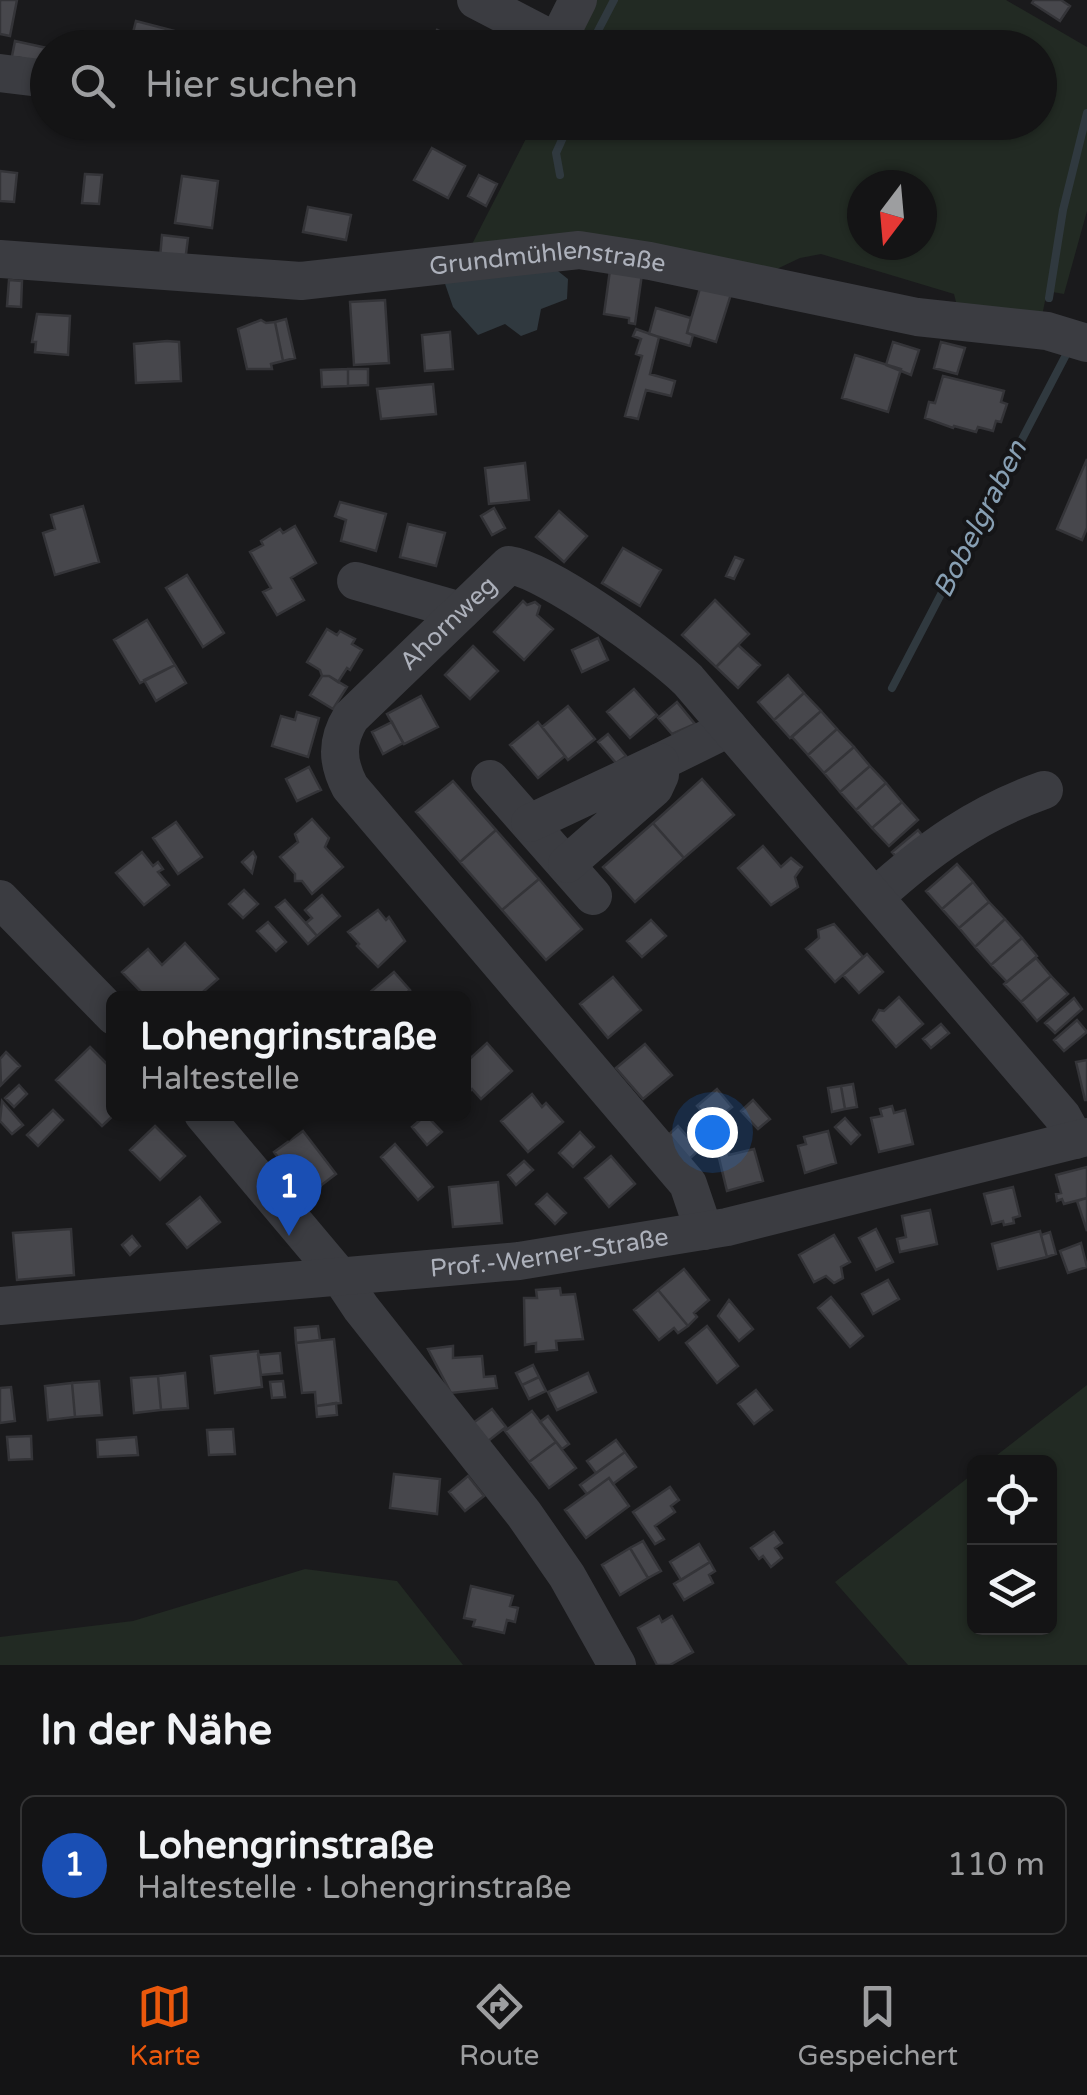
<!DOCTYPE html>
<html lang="de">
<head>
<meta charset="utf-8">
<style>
	:root { --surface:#141415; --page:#1d1d1e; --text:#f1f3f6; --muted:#9d9ea0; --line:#333334; --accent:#ea580c }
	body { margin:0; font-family:"Varela Round",sans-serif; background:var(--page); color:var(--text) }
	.controls { position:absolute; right:30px; bottom:30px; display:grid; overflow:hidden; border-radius:15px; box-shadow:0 2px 8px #0004 }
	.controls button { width:90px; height:90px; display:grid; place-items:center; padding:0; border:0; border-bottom:2px solid var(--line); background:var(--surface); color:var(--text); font:50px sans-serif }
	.compass { position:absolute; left:847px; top:170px; width:90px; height:90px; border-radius:50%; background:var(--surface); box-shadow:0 2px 8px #0004; rotate:196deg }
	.you { position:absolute; left:712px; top:1132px; width:35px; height:35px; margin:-25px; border:8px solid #fff; border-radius:50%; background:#1a73e8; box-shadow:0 0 0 15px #1a73e833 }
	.badge { display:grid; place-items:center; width:65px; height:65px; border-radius:50%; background:var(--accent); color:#fff; font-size:32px; font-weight:700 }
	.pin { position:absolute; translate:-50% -82px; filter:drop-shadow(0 2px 5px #0008) }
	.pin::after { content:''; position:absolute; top:52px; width:35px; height:30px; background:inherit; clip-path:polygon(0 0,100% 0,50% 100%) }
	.popup { position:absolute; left:106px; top:991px; width:365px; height:130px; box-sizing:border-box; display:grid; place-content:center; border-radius:15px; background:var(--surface); filter:drop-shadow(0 2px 8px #0005); font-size:32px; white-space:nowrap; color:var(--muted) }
	.popup b { font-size:38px; color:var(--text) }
	.popup::after { content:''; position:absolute; left:50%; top:100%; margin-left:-20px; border:20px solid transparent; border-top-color:var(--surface) }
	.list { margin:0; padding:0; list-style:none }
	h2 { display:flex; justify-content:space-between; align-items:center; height:130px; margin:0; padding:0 40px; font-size:42px }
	h2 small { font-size:32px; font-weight:400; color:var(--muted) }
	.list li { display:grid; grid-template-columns:65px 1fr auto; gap:30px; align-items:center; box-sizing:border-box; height:140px; margin:0 20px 20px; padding:0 20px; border:2px solid var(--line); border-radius:15px }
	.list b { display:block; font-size:38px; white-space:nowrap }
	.list p { margin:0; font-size:32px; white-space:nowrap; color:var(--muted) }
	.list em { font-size:32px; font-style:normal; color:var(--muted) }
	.icon { flex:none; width:55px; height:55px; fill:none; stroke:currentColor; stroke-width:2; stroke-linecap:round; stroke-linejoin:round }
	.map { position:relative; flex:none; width:1087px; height:1665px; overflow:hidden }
	.search { position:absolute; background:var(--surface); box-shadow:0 2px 8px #0004; left:30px; right:30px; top:30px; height:110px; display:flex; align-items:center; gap:25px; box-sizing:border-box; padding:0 35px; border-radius:55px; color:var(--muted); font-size:38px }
	.sheet { height:290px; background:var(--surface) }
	nav { display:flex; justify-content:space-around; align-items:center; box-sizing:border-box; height:140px; border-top:2px solid var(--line); background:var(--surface); font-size:28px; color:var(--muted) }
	nav a { display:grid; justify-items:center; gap:5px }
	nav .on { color:var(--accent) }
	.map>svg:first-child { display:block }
	.green { fill:#222a23; fill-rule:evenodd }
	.water { fill:#30393f }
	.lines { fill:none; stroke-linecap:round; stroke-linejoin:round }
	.stream { stroke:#30393f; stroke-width:8 }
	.building { fill:#47474c; stroke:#343438; stroke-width:2.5 }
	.minor { stroke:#3b3c41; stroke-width:38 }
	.labels { text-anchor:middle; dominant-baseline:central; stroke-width:8; stroke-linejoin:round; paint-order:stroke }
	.street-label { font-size:25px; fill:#adb1bb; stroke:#151517 }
	.water-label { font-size:28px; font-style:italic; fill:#879fb3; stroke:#151517 }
</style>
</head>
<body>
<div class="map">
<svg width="1087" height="1665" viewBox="0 0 1087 1665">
	<rect width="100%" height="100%" fill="#1a1a1c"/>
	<path class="green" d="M590,0H1006L1087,47V211L1064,294L1047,291L1042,316L958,310L954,294L821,254L800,258L762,276L469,250L534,123L1040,122V48L568,47ZM862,185H922V245H862Z
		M1087,1385V1665H908L835,1582L974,1473V1628H1050V1462H988Z
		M305,1569L397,1581L463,1665H0V1637L133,1621Z"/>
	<path class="water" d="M549,264L568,279L567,299L541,309L537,330L521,336L505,324L478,335L453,307L442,275Z"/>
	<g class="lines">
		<path class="stream" d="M589,48L614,0
			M560,175L556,153L570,122
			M1049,298L1063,210L1087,113
			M892,688L1068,351"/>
	</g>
	<path class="building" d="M0,0H17L10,36L0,34Z
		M1034,0H1061L1070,6L1060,21L1032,3Z
		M136,21L178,32L174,48H129Z
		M437,30L450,36L444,48H428Z
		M80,35L94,38L92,48H78Z
		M15,41L47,48L44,63L12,56Z
		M432,148L465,166L448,198L414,180Z
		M0,171L17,173L14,202L0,201Z
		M85,174L102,175L99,204L82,203Z
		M479,175L497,184L486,206L468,196Z
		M182,176L218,181L212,228L175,223Z
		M308,207L351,215L346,240L303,232Z
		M162,235L188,238L185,262L160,258Z
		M610,270L642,274L635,324L629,323V318L604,314Z
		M9,280L22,281L21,307L7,306Z
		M701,285L731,294L716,342L687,333Z
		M385,300L389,363L354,365L350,302Z
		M656,308L691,318L687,333L693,335L690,346L649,334Z
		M37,314L70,316L68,355L35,352L36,342H32Z
		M286,319L295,358L283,361L275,322Z
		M261,320L266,323L275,322L283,361L271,364L272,369H247L238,329Z
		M636,329L659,337L650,374L675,381L671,396L646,390L638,419L625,416L642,356L636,354L641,339L633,336Z
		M450,332L453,369L425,371L422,335Z
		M167,341L179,342L181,381L136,383L134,344Z
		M893,342L919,350L911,375L886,365Z
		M941,342L965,348L957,374L934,368Z
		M855,355L901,369L888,412L842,398Z
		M348,369H368V385L348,386Z
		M348,369V386L322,387L321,370Z
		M943,376L1004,391L1001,402L1007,404L1001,422L996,421L993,431L978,427L976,432L954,426L953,428L925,418L929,402L935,403Z
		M433,384L436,414L381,419L377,389Z
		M1087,459V528L1082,540L1057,529Z
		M525,463L529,500L489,504L485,468Z
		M340,502L386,514L376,551L341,541L346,520L335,516Z
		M83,506L99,562L55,575L43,533L55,529L51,515Z
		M494,508L505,528L492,535L481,516Z
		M559,511L587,536L564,562L536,537Z
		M408,524L445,533L436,566L400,557Z
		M295,526L316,563L291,578L304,600L277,615L263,592L271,588L250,552L263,545L261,541L280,529L283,533Z
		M623,548L661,570L640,606L602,583Z
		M735,557L743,560L734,579L726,576Z
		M187,575L224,633L203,647L166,588Z
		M715,600L749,634L716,667L682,635Z
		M523,601L527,605L535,602L540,606L537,615L553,629L524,660L494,632Z
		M147,620L175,665L140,683L114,640Z
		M327,629L337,635L340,631L355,639L352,644L362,650L350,670L347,668L338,682L329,676H322L320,670L307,662Z
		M598,638L608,660L582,672L572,650Z
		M738,645L760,665L738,688L716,667Z
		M473,646L498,671L470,699L445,675Z
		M175,665L186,683L156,701L144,680Z
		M788,675L804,693L774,720L758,702Z
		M322,676H329L347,687L333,709L310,695Z
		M634,689L657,715L630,738L607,712Z
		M804,693L821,711L790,738L774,720Z
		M421,696L438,727L404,744L387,714Z
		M677,702L695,724L672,734L658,718Z
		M568,706L595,739L568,760L542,727Z
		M821,711L837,729L808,755L792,737Z
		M297,712L319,718L308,757L272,746L281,716L295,720Z
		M392,722L403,743L383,754L372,732Z
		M538,722L565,756L538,778L510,745Z
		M837,729L854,747L824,773L808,755Z
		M608,734L626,756L616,763L598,742Z
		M854,747L870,766L840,792L824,773Z
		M870,766L886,783L856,810L840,792Z
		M309,767L321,790L297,801L286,779Z
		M702,779L734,815L684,858L653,823Z
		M453,781L496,830L460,862L416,812Z
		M886,783L902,802L872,828L856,810Z
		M902,802L918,820L889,846L872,828Z
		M312,819L329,838L325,847L343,867L312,894L302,881H295V874L280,857L298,842L295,834Z
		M176,822L202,857L178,874L153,838Z
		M653,823L684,858L635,902L603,867Z
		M496,830L539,879L502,910L460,862Z
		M918,830L926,840L901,862L892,852Z
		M763,846L781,867L791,858L802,867L795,877L798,887L771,905L738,868Z
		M142,852L153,866L158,862L163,869L158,872L169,885L144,905L116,873Z
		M253,852L256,857L252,873L242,862Z
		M957,864L973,882L942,909L926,891Z
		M539,879L582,929L546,960L502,910Z
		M973,882L989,902L959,928L942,909Z
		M244,890L258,904L243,918L229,904Z
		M322,895L340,916L317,936L306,923L312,918L305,910Z
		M285,900L317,936L308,944L276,907Z
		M989,902L1005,919L975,947L959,928Z
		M378,910L386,920L389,917L405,941L378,967L357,946L359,944L348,932Z
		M1005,919L1022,938L991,965L975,947Z
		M651,920L666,936L642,957L627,941Z
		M268,922L286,942L276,951L257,931Z
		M834,924L863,957L835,982L806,949L819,938L818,930Z
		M1022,938L1037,956L1007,982L991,965Z
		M185,943L218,979L196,998H147L122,972L148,949L162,965Z
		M867,954L883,972L859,993L843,975Z
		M1036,958L1051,976L1021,1002L1004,984Z
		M394,972L410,990L400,998H371L368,994Z
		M1051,976L1068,994L1037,1021L1021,1002Z
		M613,977L641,1010L608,1038L580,1004Z
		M899,997L923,1024L896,1047L873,1020L879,1010L884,1011Z
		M1074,998L1082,1009L1055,1033L1045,1023Z
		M1077,1020L1087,1032L1064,1051L1054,1040Z
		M941,1024L949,1033L931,1048L923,1039Z
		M487,1043L512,1071L481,1099L472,1089L469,1092L464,1087V1064Z
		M645,1044L672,1075L643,1099L616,1068Z
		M90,1047L114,1071L115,1114L102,1126L56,1080Z
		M6,1052L20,1066L1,1085L0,1059Z
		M1087,1060V1100H1085L1076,1062Z
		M853,1084L857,1107L845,1109L841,1086Z
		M19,1085L27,1094L14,1107L5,1098Z
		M841,1086L845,1109L832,1112L828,1088Z
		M717,1089L732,1107L712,1123L697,1106Z
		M532,1094L542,1107L546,1103L563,1122L528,1152L501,1121Z
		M753,1100L770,1119L758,1129L741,1111Z
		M2,1101L23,1125L12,1134L0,1121Z
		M892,1106L894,1113L905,1110L913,1144L879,1152L871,1118L882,1116L880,1109Z
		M53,1110L63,1120L38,1146L27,1135Z
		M426,1115L442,1132L427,1145L412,1127Z
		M845,1118L860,1135L851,1144L835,1127Z
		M155,1126L185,1156L160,1180L130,1150Z
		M678,1126L699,1150L686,1162L665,1138Z
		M303,1131L336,1174L307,1196L274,1152Z
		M828,1131L836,1163L805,1173L798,1146L806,1144L804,1137Z
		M580,1132L594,1147L573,1167L559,1153Z
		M395,1144L433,1187L418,1200L381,1157Z
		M727,1147L729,1155L754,1149L763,1181L727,1191L719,1158V1149Z
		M611,1156L635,1184L609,1207L585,1178Z
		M524,1161L533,1170L516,1185L508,1175Z
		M1087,1167V1198L1064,1204L1062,1199L1057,1201L1056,1194L1061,1193L1056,1175Z
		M498,1182L502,1223L453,1227L449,1187Z
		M1013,1187L1020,1216L1013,1218L1014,1223L1004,1225L1003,1221L992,1224L984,1194Z
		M547,1194L566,1213L555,1224L536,1204Z
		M200,1197L220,1222L187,1248L167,1224Z
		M1087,1198V1231L1077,1201Z
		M930,1210L937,1244L900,1252L897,1239L906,1237L902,1216Z
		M71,1229L74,1275L17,1280L13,1233Z
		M876,1229L893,1262L876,1270L859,1238Z
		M1040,1231L1047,1257L998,1269L992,1244Z
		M1050,1232L1056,1254L1047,1257L1041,1235Z
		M834,1235L850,1262L841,1267L843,1278L834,1283L826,1276L814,1282L799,1255Z
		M132,1236L140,1246L130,1255L122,1245Z
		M1081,1243L1087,1267L1068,1273L1060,1251Z
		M684,1269L709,1300L694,1313L697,1317L688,1326L658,1290Z
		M888,1280L899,1299L873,1314L862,1294Z
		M560,1288L561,1295L575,1294L583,1339L556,1341L557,1350L536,1352V1343L525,1345L524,1298H537L536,1290Z
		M658,1290L688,1326L678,1333L674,1328L659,1340L634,1310Z
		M831,1297L863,1336L850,1347L818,1308Z
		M729,1300L753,1329L739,1341L718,1316Z
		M318,1326L320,1340L296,1343L295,1328Z
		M707,1326L738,1366L717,1383L686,1343Z
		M334,1339L341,1403L316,1406L315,1392L302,1393L296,1343Z
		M453,1346V1358L482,1356L484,1377L495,1376L497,1388L451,1393L428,1349Z
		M258,1351L262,1387L215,1393L211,1356Z
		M280,1353L282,1373L261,1375L258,1355Z
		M533,1365L539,1377L522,1385L516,1373Z
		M185,1373L188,1408L161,1410L158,1376Z
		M588,1373L596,1392L557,1410L548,1392Z
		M158,1376L161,1410L134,1413L131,1378Z
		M539,1377L546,1391L529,1399L522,1385Z
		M99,1381L102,1415L75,1417L72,1383Z
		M283,1381L285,1397L272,1398L270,1382Z
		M72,1383L75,1417L48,1420L45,1386Z
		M11,1387L15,1421L0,1423V1388Z
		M756,1390L772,1410L754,1424L738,1404Z
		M336,1403L337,1415L317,1417L316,1406Z
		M492,1409L506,1427L487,1442L473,1423Z
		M532,1411L556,1442L529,1462L505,1431Z
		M548,1416L569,1444L562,1449L540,1422Z
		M233,1429L235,1454L209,1455L207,1430Z
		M31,1436L32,1459L9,1460L7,1437Z
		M136,1437L138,1455L98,1457L97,1440Z
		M616,1440L625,1452L596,1473L587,1461Z
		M556,1442L576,1468L549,1488L529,1462Z
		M625,1452L636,1467L613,1484L609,1478L587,1494L580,1485Z
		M394,1474L440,1479L437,1514L390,1508Z
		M468,1476L484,1496L465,1511L449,1492Z
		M609,1478L629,1506L586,1538L565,1510Z
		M670,1487L679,1500L671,1506L675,1512L655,1526L664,1539L655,1544L633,1512Z
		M774,1532L782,1543L775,1548L782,1558L771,1567L763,1556L759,1559L751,1548Z
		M643,1541L661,1571L648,1578L630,1548Z
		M699,1544L710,1562L681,1580L670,1562Z
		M630,1548L648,1578L620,1595L602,1565Z
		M710,1562L715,1571L709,1575L713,1583L684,1600L674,1584Z
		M471,1586L513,1596L510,1606L518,1608L515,1622L507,1620L504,1633L473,1626L475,1620L464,1618Z
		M659,1616L662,1622L672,1616L693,1652L670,1665H657L638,1628Z"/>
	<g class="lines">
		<g class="minor">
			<path d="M476,0L557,42L578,0"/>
			<path d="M0,73L48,79"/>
			<path id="s1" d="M0,259L301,281L579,250L650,261L917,317L1047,331L1087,343"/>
			<path d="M356,581L461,611"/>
			<path d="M660,762L729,728"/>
			<path d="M490,779L593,896"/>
			<path d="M530,823L660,762V775L654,788L567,864"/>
			<path d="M875,897C928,849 976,814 1044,790"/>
			<path d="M0,899L114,1016"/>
			<path d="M203,1114L341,1278L361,1308L524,1514L567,1576L617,1665"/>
			<path id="s2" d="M704,1231L688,1184L350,787C337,762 336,741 351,717L509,565C549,571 657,650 688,680L1062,1116L1075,1140"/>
			<path id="s3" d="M0,1306L519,1261L727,1227L1087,1137"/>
		</g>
	</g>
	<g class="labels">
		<g class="street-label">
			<text stroke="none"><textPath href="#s1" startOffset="550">Grundmühlenstraße</textPath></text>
			<text stroke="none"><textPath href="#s2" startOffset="780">Ahornweg</textPath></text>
			<text stroke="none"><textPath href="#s3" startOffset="552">Prof.-Werner-Straße</textPath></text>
		</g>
		<g class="water-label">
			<text transform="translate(980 519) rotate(-63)">Bobelgraben</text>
		</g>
	</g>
</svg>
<div class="controls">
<button><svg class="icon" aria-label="locate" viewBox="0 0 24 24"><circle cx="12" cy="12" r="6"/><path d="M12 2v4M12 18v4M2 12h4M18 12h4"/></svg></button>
<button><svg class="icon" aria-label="layers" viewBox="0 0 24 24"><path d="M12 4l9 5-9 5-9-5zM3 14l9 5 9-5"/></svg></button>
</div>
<svg class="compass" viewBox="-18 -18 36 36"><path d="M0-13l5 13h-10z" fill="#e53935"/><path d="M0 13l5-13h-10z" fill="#9d9ea0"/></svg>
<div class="you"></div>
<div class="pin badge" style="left:289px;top:1236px;background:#1a4fb4">1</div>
<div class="popup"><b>Lohengrinstraße</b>Haltestelle</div>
<div class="search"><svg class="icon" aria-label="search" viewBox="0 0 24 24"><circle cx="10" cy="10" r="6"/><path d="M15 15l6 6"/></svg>Hier suchen</div>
</div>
<section class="sheet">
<h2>In der Nähe<small></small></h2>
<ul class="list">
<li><span class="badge" style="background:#1a4fb4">1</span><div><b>Lohengrinstraße</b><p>Haltestelle · Lohengrinstraße</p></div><em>110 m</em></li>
</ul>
</section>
<nav>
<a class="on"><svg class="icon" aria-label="map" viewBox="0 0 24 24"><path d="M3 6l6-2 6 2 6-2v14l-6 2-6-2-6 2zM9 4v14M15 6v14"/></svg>Karte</a>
<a><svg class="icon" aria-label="directions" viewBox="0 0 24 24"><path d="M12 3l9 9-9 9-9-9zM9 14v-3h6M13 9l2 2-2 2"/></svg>Route</a>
<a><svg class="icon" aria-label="saved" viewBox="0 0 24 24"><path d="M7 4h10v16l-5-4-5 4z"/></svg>Gespeichert</a>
</nav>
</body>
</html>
